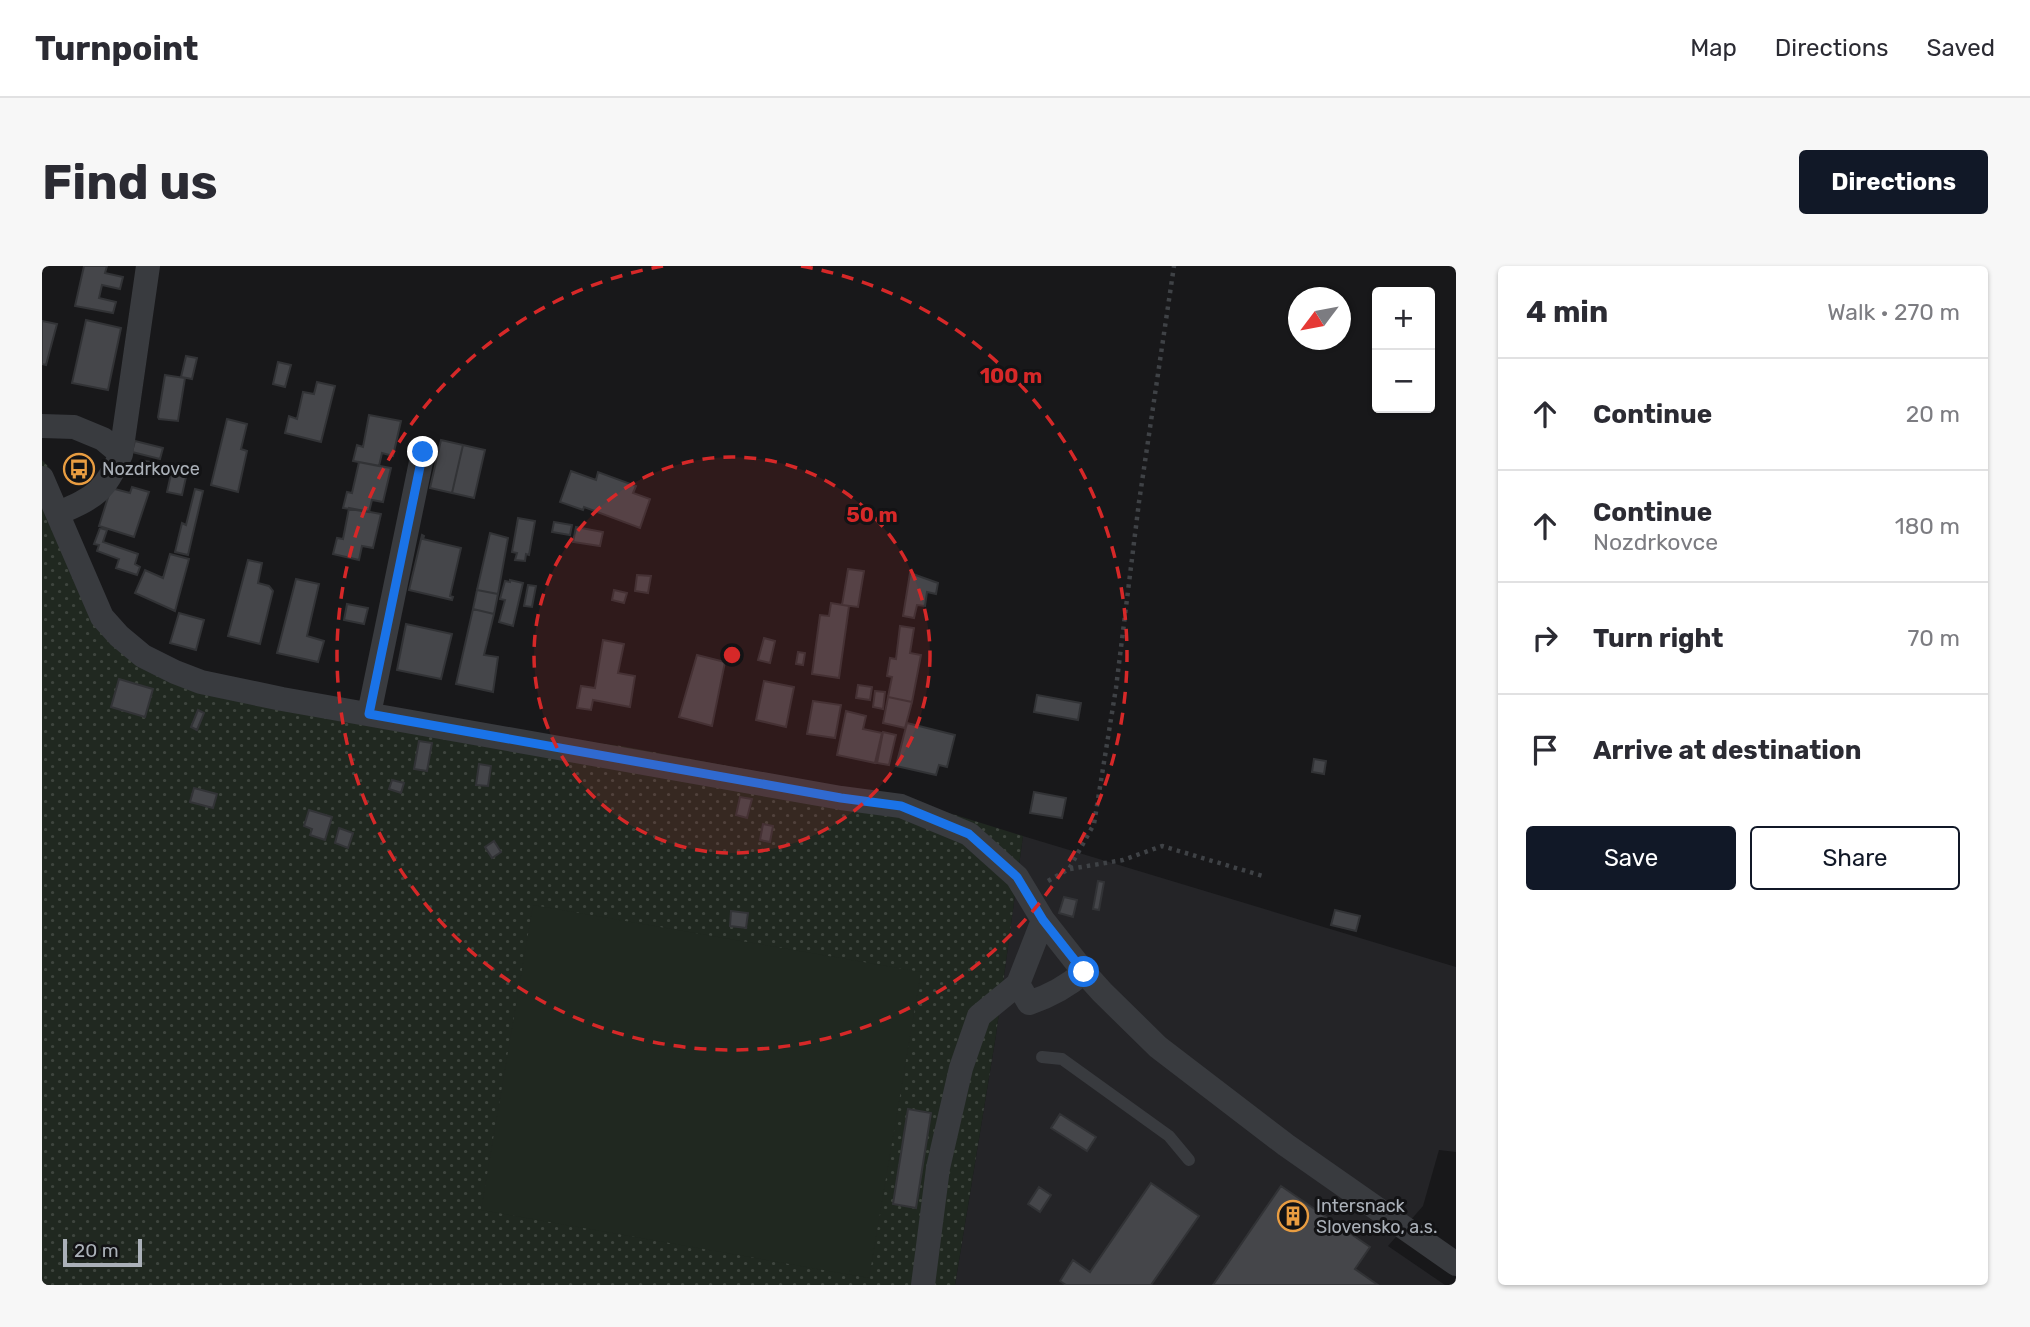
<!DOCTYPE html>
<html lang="en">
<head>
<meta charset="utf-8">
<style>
	:root { --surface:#fff; --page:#f7f7f7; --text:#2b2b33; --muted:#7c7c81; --line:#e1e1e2; --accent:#111827 }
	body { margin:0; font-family:Rubik,sans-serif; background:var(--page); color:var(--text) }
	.controls { position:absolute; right:21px; top:21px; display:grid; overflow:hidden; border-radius:7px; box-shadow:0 2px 5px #0004 }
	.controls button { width:63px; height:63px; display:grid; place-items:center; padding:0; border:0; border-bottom:2px solid var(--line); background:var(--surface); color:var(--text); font:35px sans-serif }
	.compass { position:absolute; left:1246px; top:21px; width:63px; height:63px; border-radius:50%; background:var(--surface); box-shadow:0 2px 5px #0004; rotate:238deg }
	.scale { position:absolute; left:21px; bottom:18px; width:79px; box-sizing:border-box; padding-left:7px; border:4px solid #abb1b9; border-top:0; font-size:19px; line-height:24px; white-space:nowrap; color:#abb1b9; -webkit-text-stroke:5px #131315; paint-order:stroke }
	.stop { position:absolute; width:21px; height:21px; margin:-16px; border:5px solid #1a73e8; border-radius:50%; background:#fff }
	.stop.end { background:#1a73e8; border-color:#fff; box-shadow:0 2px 7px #0008 }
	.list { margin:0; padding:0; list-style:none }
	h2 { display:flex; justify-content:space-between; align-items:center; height:91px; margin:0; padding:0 28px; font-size:30px }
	h2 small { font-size:23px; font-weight:400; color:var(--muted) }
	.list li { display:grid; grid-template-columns:46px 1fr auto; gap:21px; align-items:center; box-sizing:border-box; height:112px; padding:0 28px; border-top:2px solid var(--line) }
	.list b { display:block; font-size:26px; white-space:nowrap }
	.list p { margin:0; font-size:23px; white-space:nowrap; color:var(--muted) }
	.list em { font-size:23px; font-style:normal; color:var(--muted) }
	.actions { display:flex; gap:14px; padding:21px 28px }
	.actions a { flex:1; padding:16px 0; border:2px solid var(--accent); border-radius:7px; text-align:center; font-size:24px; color:var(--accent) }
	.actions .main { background:var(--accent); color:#fff }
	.icon { flex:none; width:38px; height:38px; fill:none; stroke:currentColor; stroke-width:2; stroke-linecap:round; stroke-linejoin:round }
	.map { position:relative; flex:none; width:1414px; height:1019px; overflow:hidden; border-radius:7px }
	header { display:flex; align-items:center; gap:42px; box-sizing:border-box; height:98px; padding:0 35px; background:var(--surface); border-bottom:2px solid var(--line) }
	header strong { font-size:33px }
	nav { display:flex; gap:38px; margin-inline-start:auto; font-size:24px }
	.intro { display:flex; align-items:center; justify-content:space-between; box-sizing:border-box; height:168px; padding:0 42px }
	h1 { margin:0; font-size:49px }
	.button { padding:18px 32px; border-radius:7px; background:var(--accent); color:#fff; font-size:24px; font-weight:700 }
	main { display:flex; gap:42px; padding:0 42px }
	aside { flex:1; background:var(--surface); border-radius:7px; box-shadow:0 2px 5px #0004 }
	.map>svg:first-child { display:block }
	.built { fill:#242427 }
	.grass { fill:url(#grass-dots) }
	.pitch { fill:#202820 }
	.building { fill:#45464a; stroke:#323336; stroke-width:2 }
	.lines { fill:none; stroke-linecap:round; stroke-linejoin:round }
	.path { stroke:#3f4246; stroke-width:4.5; stroke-dasharray:3.5 5; stroke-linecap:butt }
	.service { stroke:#393b3f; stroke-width:12 }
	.minor { stroke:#393b3f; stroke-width:24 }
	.route { stroke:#1a73e8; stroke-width:9 }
	.ring { fill:none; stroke:#d62828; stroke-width:3.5; stroke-dasharray:12 9 }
	.labels { text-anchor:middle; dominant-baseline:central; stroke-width:6; stroke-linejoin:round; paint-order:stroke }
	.poi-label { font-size:18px; fill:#abb1b9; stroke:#131315; text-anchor:start }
	.centre { fill:#d62828; stroke:#131315; stroke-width:3.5 }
	.ring-label { font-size:21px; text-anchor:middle; font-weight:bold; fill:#d62828; stroke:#131315; stroke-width:6; stroke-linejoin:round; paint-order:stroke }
</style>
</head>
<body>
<header>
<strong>Turnpoint</strong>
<nav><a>Map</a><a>Directions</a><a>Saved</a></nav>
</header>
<div class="intro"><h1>Find us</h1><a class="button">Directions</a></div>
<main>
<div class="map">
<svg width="1414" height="1019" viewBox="0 0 1414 1019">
	<defs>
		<pattern id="grass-dots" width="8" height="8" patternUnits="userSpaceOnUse" patternTransform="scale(1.75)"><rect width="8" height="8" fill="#202820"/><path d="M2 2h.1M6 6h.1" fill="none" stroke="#3e453e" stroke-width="1.8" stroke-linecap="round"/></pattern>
	</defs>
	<rect width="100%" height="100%" fill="#18181a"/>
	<path class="built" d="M981,570L1414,701V886L1397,884L1381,940L1346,980L1403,1019H913L954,769Z"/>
	<path class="grass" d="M0,194L6,200L37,306L57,348L133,406L419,460L579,480L862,533L981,570L954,769L913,1019H0Z"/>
	<path class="pitch" d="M491,639L879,706L827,1012L439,944Z"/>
	<path class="building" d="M42,0H65L63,7L81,11L78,23L60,19L57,32L74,36L71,47L33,40Z
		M44,54L79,62L66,124L30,117Z
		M0,55L15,58L4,99L0,98Z
		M144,90L155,92L150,113L139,111Z
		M236,96L249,99L243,121L231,118Z
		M123,109L143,112L136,155L117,153L116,151Z
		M275,116L293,120L279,176L243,167L247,150L255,153L261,126L272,128Z
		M327,149L359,155L351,190L340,187L337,200L311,195L315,179L321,181Z
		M185,153L205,158L199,183L205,185L196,226L169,219Z
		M399,174L421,179L410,227L388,222Z
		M93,175L121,182L118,193L90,186Z
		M421,179L443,184L432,232L410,227Z
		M103,195L126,199L124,210L101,206Z
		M317,196L349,202L341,236L330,234L327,246L301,242L305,226L310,227Z
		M529,205L554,214L556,206L594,220L591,227L608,233L598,262L542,241L541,244L518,236Z
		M129,208L144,211L140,229L125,226Z
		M90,221L107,226L92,271L57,260L69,222L88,227Z
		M153,223L161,225L146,289L133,286L140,257L144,259Z
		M307,242L339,248L331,282L320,280L317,294L291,288L295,272L301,273Z
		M476,252L493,255L487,289L484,288L483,295L473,294L475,287L470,286Z
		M512,256L530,259L528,269L510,266Z
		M534,261L561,266L558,280L531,276Z
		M58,262L65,264L61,276L96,288L93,298L98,301L95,309L74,302L77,293L55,285L57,279L52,278Z
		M448,267L466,272L456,328L435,324Z
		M380,269L382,270L381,273L419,282L408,330L411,331L410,334L367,324Z
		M128,288L147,293L133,345L93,327L103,304L121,312Z
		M206,294L220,297L216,317L227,320L231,325L218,378L186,370Z
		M806,303L822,305L816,341L800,339Z
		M868,307L896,317L894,328L885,326L883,340L875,339L872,352L861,350Z
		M595,309L609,310L606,327L593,325Z
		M254,313L277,318L265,370L282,375L276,396L235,387Z
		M468,314L481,317L471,360L457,356L463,334L458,333L463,315L468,316Z
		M486,319L494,320L490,341L482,340Z
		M435,324L456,328L452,348L431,343Z
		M572,324L585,327L582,337L570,334Z
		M789,337L807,340L797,412L770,408L778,349L787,350Z
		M305,338L326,342L322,358L302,354Z
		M431,343L452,348L442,389L456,391L451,426L414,418Z
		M137,347L162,354L154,384L128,377Z
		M364,358L410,368L399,413L355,404Z
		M858,360L872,362L868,387L879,389L870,436L846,431L850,411L845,410L848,392L854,393Z
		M722,372L733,375L728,397L716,394Z
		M561,374L582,378L576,407L593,410L588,441L551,434L549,444L535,442L539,420L553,422Z
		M756,386L763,387L761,399L754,398Z
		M655,389L683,396L670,460L637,451Z
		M77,413L111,423L103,451L69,441Z
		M722,415L752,421L744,461L714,454Z
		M816,419L830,421L828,434L814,432Z
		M833,425L843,426L841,443L831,441Z
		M995,429L1039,437L1036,454L992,446Z
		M846,431L870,436L863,462L841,457Z
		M771,435L799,439L793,472L765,468Z
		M156,444L162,447L155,464L149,461Z
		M804,445L824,450L821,463L840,467L833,497L795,489Z
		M865,457L913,469L905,501L897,499L894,509L854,500Z
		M841,466L854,469L847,499L835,497Z
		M377,475L390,477L385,505L372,503Z
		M1272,493L1284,495L1282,508L1270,506Z
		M437,498L449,500L446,520L434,519Z
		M350,514L362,517L359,527L347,523Z
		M152,522L175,528L171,542L148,536Z
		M992,526L1024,532L1020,552L988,547Z
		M698,531L710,533L705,552L694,549Z
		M267,544L290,551L283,574L268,569L270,563L262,560Z
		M721,558L731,560L728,576L718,574Z
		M297,562L311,567L306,582L293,577Z
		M452,575L459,586L450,592L443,581Z
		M1056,615L1062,616L1057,644L1051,643Z
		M1022,631L1035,634L1031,651L1017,647Z
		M1293,644L1318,650L1314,665L1289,659Z
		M689,645L706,647L704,662L688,660Z
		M866,843L889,847L874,942L851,938Z
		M1018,848L1054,871L1045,885L1009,862Z
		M1109,917L1157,950L1109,1019H1024L1018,1015L1031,994L1048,1006Z
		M1239,920L1328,981L1313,1003L1336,1019H1171Z
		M997,921L1009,929L998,946L986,938Z"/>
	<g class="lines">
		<path class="path" d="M1028,603L1081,594L1120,580L1221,610
			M1006,615L1027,603L1052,558L1074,422L1097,236L1132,0"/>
		<path class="service" d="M1000,791L1020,793L1127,870L1147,894"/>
		<path class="minor" d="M0,160L32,161L61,173L79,188C63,226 53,231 17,247
			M79,188L106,0
			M0,212L60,351L77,370L101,390L133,406L159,416L240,433L799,532L859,540L927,568L975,611L1001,654L1042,706L1060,726L1116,781L1244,879L1414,998
			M327,448L381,186
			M976,718L987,737C1008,730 1025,721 1042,706
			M881,1019L896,902L919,802L937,750L976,718L1001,654"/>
	</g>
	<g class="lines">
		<path class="route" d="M381,186L327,448L799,532L859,540L927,568L975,611L1001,654L1042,706"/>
	</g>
	<circle cx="690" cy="389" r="198" fill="#d62828" fill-opacity=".12"/>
	<g class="ring">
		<circle cx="690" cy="389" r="198"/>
		<path d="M759 0A395 395 0 1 1 621 0"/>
	</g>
	<defs>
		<g id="bus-ring" transform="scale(1.575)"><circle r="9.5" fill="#131315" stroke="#e99d41" stroke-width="1.5"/><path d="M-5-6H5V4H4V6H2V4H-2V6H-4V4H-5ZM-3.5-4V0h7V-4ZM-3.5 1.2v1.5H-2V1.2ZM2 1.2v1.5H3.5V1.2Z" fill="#e99d41"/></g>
		<g id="building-ring" transform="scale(1.575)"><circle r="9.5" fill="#131315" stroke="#e99d41" stroke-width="1.5"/><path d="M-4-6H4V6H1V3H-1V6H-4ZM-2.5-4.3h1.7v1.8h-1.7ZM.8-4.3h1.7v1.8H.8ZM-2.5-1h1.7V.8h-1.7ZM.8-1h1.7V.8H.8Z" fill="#e99d41"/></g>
	</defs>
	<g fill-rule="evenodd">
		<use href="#bus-ring" x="37" y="203"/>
		<use href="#building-ring" x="1251" y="950"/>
	</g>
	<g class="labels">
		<g class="poi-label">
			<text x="60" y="203">Nozdrkovce</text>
			<text x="1274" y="940">Intersnack<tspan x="1274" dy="21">Slovensko, a.s.</tspan></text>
		</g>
	</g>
	<circle cx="690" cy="389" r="10" class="centre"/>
	<g class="ring-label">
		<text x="969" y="117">100 m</text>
		<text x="830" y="256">50 m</text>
	</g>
</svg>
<div class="controls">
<button>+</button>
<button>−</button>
</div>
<svg class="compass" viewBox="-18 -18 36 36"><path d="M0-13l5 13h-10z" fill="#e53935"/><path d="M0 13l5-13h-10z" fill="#7c7c81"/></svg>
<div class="scale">20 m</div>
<div class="stop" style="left:1042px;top:706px"></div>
<div class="stop end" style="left:381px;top:186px"></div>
</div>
<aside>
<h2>4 min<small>Walk · 270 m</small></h2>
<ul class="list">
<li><svg class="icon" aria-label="ahead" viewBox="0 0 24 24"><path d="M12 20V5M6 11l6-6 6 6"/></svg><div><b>Continue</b></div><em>20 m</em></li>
<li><svg class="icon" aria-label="ahead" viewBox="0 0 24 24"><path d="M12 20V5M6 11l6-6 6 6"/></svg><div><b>Continue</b><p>Nozdrkovce</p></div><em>180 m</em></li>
<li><svg class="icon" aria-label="right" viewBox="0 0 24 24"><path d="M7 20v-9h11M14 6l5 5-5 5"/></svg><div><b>Turn right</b></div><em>70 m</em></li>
<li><svg class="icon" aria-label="arrive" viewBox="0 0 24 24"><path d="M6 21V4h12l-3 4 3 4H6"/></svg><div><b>Arrive at destination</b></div></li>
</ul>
<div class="actions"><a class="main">Save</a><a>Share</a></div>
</aside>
</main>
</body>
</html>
